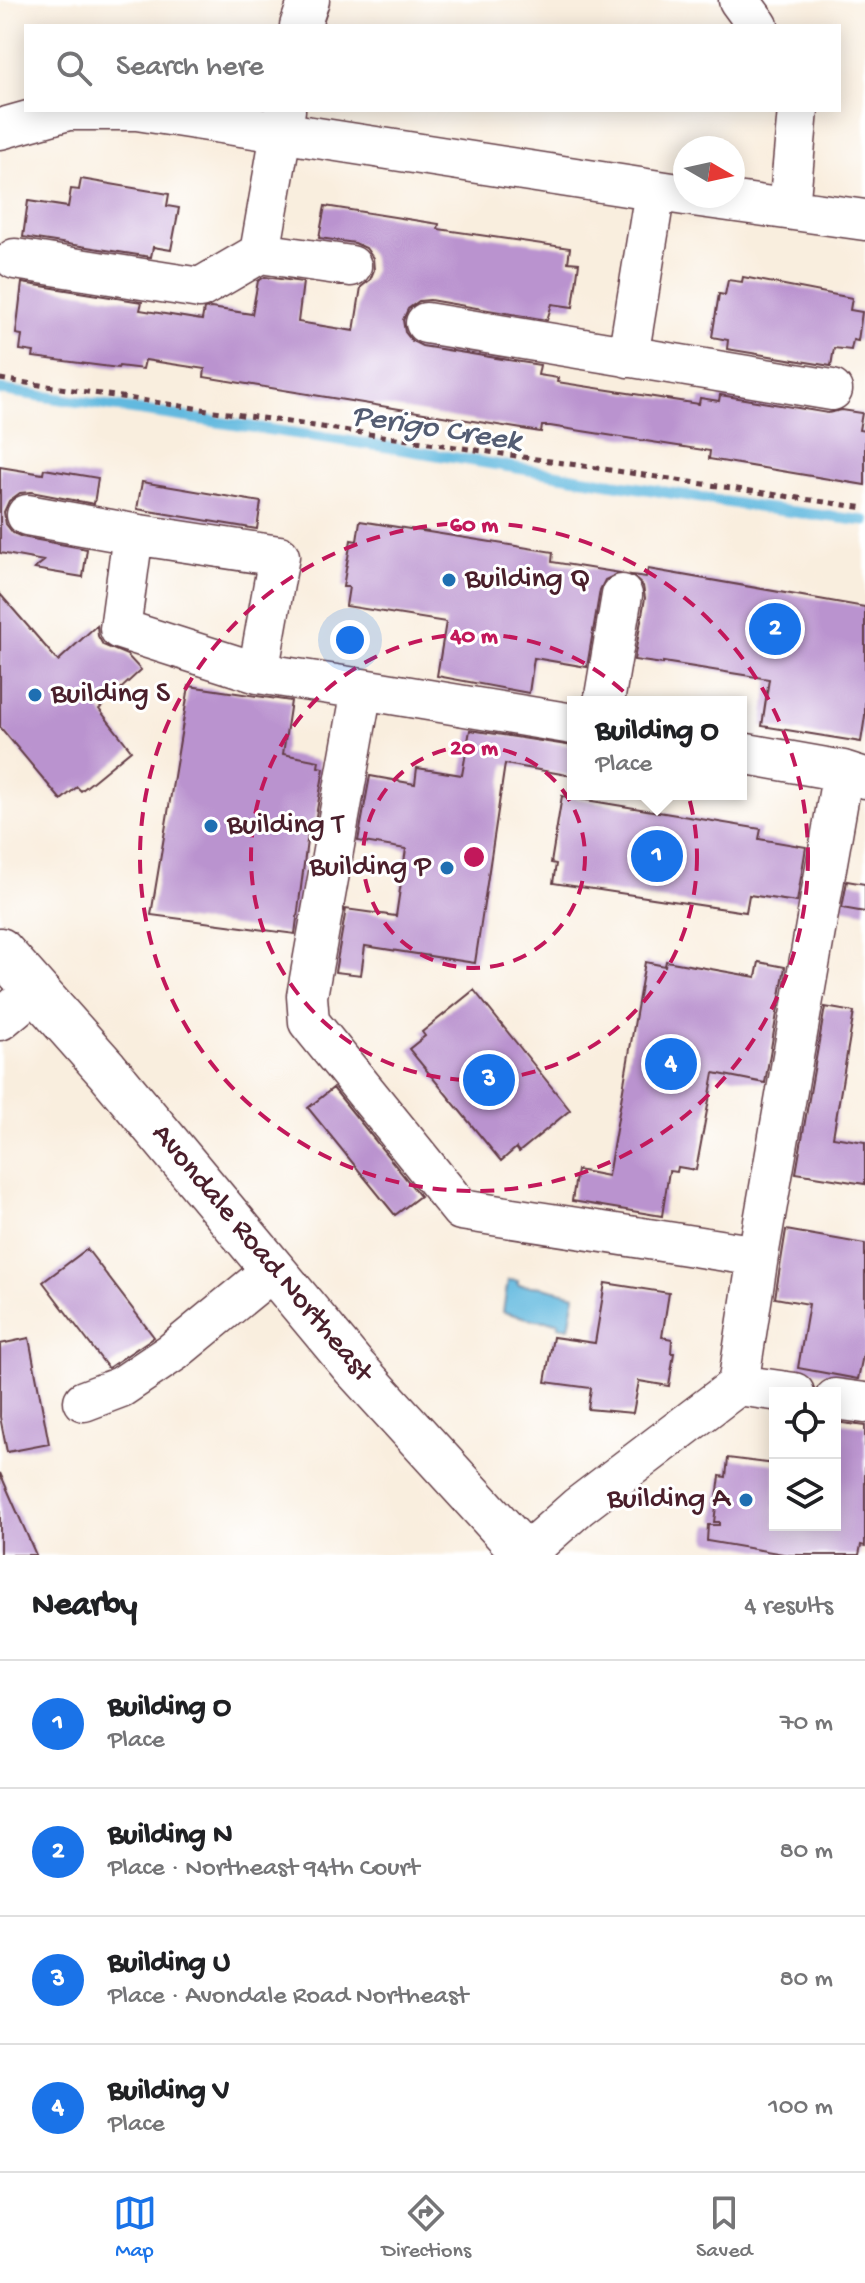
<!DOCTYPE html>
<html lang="en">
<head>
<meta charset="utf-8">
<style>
	:root { --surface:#fff; --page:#f6f6f6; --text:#202124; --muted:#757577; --line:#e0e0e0; --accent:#1a73e8 }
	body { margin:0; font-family:"Gochi Hand",sans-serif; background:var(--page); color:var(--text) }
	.controls { position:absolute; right:24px; bottom:24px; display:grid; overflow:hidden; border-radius:0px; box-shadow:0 4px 20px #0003 }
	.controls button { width:72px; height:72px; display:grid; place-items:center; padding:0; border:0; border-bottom:2px solid var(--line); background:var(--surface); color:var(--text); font:40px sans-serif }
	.compass { position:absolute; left:673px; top:136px; width:72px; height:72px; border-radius:50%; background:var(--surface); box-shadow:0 4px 20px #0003; rotate:99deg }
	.you { position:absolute; left:350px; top:640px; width:28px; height:28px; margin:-20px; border:6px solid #fff; border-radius:50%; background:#1a73e8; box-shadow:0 0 0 12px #1a73e833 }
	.badge { display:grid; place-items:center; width:52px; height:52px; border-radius:50%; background:var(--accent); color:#fff; font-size:26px; font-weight:700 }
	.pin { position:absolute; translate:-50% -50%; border:4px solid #fff; box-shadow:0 2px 8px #0006 }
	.popup { position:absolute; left:567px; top:696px; width:180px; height:104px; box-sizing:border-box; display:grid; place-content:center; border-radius:0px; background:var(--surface); filter:drop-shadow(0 2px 6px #0005); font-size:26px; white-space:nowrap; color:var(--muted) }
	.popup b { font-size:30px; color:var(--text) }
	.popup::after { content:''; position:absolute; left:50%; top:100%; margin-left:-16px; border:16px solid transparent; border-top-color:var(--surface) }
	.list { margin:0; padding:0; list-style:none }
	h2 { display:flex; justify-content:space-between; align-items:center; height:104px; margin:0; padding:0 32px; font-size:34px }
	h2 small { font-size:26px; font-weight:400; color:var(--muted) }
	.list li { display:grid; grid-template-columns:52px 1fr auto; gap:24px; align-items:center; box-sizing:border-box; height:128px; padding:0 32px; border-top:2px solid var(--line) }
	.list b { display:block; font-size:30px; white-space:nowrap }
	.list p { margin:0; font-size:26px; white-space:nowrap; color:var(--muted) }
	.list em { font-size:26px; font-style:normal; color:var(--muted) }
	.icon { flex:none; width:44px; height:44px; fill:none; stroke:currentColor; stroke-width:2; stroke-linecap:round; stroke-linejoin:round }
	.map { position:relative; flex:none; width:865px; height:1555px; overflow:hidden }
	.search { position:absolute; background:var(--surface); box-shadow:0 4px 20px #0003; left:24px; right:24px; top:24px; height:88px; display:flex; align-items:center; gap:20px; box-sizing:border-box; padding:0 28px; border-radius:0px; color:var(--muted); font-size:30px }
	.sheet { height:616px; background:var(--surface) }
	nav { display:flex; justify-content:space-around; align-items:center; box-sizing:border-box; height:112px; border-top:2px solid var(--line); background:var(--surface); font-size:22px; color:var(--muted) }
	nav a { display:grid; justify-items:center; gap:4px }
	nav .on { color:var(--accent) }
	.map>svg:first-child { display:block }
	.water { fill:#62b9df; stroke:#566c85; stroke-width:2 }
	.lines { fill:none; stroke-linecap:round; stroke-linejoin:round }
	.stream { stroke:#62b9df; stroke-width:11 }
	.building { fill:#ba93cf }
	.minor-casing { stroke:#643e46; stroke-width:43 }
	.major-casing { stroke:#643e46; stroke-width:47 }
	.path { stroke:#643e46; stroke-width:5; stroke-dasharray:6 6; stroke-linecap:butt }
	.minor { stroke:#fff; stroke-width:40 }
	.major { stroke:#fff; stroke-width:44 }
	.ring { fill:none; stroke:#c2185b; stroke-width:4; stroke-dasharray:14 10 }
	.poi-dot { fill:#1f6fb2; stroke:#fff; stroke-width:3 }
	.labels { text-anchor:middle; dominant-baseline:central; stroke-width:6; stroke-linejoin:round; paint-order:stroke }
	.poi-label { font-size:30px; fill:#4a1f2b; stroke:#fff; text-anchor:start }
	.street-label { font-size:30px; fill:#4a1f2b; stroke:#fff }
	.water-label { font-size:32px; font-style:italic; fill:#545d73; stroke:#fff }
	.centre { fill:#c2185b; stroke:#fff; stroke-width:4 }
	.ring-label { font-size:24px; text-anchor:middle; font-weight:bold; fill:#c2185b; stroke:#fff; stroke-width:6; stroke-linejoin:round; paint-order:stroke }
</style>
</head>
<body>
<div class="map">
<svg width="865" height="1555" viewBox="0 0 865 1555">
	<rect width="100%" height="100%" fill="#fff"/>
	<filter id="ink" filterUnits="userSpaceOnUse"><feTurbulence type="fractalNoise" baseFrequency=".0125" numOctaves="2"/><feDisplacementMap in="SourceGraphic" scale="16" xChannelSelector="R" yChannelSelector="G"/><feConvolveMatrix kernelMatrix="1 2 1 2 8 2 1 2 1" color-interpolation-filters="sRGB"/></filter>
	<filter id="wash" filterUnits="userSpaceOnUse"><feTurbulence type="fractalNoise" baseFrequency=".006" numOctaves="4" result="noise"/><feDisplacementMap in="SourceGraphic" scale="32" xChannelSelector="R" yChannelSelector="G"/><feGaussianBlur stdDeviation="1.8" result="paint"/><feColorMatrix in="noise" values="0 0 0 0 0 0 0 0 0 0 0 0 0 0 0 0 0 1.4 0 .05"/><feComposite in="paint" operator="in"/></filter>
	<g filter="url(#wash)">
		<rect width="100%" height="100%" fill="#f9eede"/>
		<path class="water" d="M508,1280L518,1281V1285L543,1287L575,1295L569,1328L558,1326L559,1322L535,1320L503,1312Z"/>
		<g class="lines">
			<path class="stream" d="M0,390L388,447L763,508L865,521"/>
		</g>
		<g id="blocks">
			<path class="building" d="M81,179L169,194L167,206L179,208L171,250L153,247L151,257L23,237L28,201L68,207L71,189L79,190Z
				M325,206L439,224L438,229L570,248L568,262L579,263L573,307L552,304L547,320L430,300L419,301L408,309L403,320L405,332L412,341L422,346L540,365L538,375L558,378L557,382L699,404L700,398L719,401L720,395L828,413L842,410L862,413L859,430L865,431V485L709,459L710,451L550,426H542L541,432L204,377L205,369L145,360L143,369L119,366L118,368L33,357L34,352L20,350L22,335L16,334L22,283L142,302L140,310L202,320L204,309L211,308L252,314L258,281L265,277L303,282L298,322L354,331L361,287L370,280L374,270L373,258L366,248L355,243L319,238Z
				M743,277L852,298L850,310L862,312L858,341L853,340L851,350L834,348L831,366L727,349L728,340L712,337L719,294L725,295L728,280L742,282Z
				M0,467L43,474L44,469L98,478L94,504L31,492L20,493L9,501L4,512L6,524L13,533L22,537L87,549L83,577L34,569L44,561L0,553Z
				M142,482L261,502L257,529L137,509Z
				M360,521L553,552L552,562L620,573L605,580L600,590L587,667L534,658L529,693L437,676L446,622L346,606L349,587H343L351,540L357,541Z
				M648,569L865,607V716L861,742L762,726L769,679L663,662V664L634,660L645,598L643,586L631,575L646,577Z
				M0,594L58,661L97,625L98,636L103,645L127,655L141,670L99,709L131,750L81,791L77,787L61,800L0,727Z
				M189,686L291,701L283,754L319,761L318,767L324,768L313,834L308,833L295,934L151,915Z
				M470,730L573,746V776L505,764L475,963L365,946L361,975L335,972L346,909L396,916L406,849L358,841L370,776L415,784L417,768L462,775Z
				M562,796L761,829L759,839L806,847L797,902L749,895L746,912L553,883L556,864L551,863Z
				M847,881L865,884V912L842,908Z
				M666,961L756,977L759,962L785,967L765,1083L714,1073L696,1170L678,1167L677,1172L669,1171L662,1216L572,1201L577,1170L608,1176L645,962L665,966Z
				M474,990L570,1110L519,1152L516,1148L501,1161L409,1049L425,1036L422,1032Z
				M825,1007L854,1012L833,1137L865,1142V1184L796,1173Z
				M333,1088L420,1196L395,1215L308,1108Z
				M786,1230L865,1244V1346L858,1379L798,1368L809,1304L775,1298Z
				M87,1249L154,1337L108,1368L43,1282Z
				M605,1283L669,1293L662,1337L672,1339L671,1353H674L669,1386L639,1381L633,1413L588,1409L591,1388L545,1382L553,1337L595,1343Z
				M29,1338L49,1444L7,1452L0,1417V1344Z
				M835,1422L865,1426V1546L861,1545L859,1555H789L707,1541L708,1525H719V1522H714L720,1476L726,1477L728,1458L775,1464V1525H835Z
				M0,1473L36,1555H0Z"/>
		</g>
	</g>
	<g filter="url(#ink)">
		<use href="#blocks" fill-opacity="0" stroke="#643e46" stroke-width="2"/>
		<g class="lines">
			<g class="minor-casing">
				<path id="minor" d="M739,0L758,26
					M300,26L309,0
					M69,110H137L685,195
					M0,129L68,110
					M693,196L865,220
					M789,209L798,110
					M260,253L285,110
					M15,259L200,288L260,253L351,266
					M426,323L832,390
					M628,357L655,191
					M27,515L133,534
					M258,673L279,556L133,534L120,629L258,673L362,689L307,996L309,1022L461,1210L758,1256L738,1385L794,1393
					M362,689L573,724
					M604,702L622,595
					M741,753L843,771
					M0,1020L36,990
					M758,1256L843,771L865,778
					M835,1399L865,1403
					M84,1401L121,1387L173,1352L273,1270
					M524,1555L578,1507L738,1385"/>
			</g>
			<g class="major-casing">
				<path id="major" d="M0,950L106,1069L354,1367L526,1555"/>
			</g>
			<path class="path" d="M0,379L865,508"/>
			<use href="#minor" class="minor"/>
			<use href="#major" class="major"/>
		</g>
	</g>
	<g class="ring">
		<circle cx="474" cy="857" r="111"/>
		<circle cx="474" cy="857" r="223"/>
		<circle cx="474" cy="857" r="334"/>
	</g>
	<g class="poi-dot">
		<circle cx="449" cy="580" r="8"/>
		<circle cx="35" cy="695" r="8"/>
		<circle cx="211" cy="826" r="8"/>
		<circle cx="447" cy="868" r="8"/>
		<circle cx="746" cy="1500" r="8"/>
	</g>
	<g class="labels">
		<g class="poi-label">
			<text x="465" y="580">Building Q</text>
			<text x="51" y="695">Building S</text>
			<text x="227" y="826">Building T</text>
			<text x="431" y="868" text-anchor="end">Building P</text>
			<text x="730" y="1500" text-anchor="end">Building A</text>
		</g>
		<g class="street-label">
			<text transform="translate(261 1254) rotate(50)">Avondale Road Northeast</text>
		</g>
		<g class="water-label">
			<text transform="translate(436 430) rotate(9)">Perigo Creek</text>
		</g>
	</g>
	<circle cx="474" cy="857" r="12" class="centre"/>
	<g class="ring-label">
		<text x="474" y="531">60 m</text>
		<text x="474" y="642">40 m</text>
		<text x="474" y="754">20 m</text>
	</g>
</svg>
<div class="controls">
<button><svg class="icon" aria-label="locate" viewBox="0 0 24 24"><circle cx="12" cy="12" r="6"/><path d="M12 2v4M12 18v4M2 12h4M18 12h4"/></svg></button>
<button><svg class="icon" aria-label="layers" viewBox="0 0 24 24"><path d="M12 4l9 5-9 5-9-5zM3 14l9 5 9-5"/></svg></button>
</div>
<svg class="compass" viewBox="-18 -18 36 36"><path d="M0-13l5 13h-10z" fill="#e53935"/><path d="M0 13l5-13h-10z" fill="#757577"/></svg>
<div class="you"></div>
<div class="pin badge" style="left:657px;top:856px">1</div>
<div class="popup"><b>Building O</b>Place</div>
<div class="pin badge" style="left:775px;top:629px">2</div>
<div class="pin badge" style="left:489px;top:1080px">3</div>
<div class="pin badge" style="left:671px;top:1064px">4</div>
<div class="search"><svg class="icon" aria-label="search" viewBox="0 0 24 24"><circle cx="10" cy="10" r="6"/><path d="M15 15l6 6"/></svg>Search here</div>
</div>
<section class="sheet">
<h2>Nearby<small>4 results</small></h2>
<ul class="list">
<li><span class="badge">1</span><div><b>Building O</b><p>Place</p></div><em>70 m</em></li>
<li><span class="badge">2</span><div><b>Building N</b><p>Place · Northeast 94th Court</p></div><em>80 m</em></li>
<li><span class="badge">3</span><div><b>Building U</b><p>Place · Avondale Road Northeast</p></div><em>80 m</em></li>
<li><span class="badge">4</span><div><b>Building V</b><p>Place</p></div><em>100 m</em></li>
</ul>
</section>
<nav>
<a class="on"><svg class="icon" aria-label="map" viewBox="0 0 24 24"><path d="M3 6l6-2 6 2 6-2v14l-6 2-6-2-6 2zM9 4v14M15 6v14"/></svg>Map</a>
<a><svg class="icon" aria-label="directions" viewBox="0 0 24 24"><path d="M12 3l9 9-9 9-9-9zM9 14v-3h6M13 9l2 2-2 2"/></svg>Directions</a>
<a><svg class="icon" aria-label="saved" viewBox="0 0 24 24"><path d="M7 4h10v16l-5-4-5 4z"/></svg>Saved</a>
</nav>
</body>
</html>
